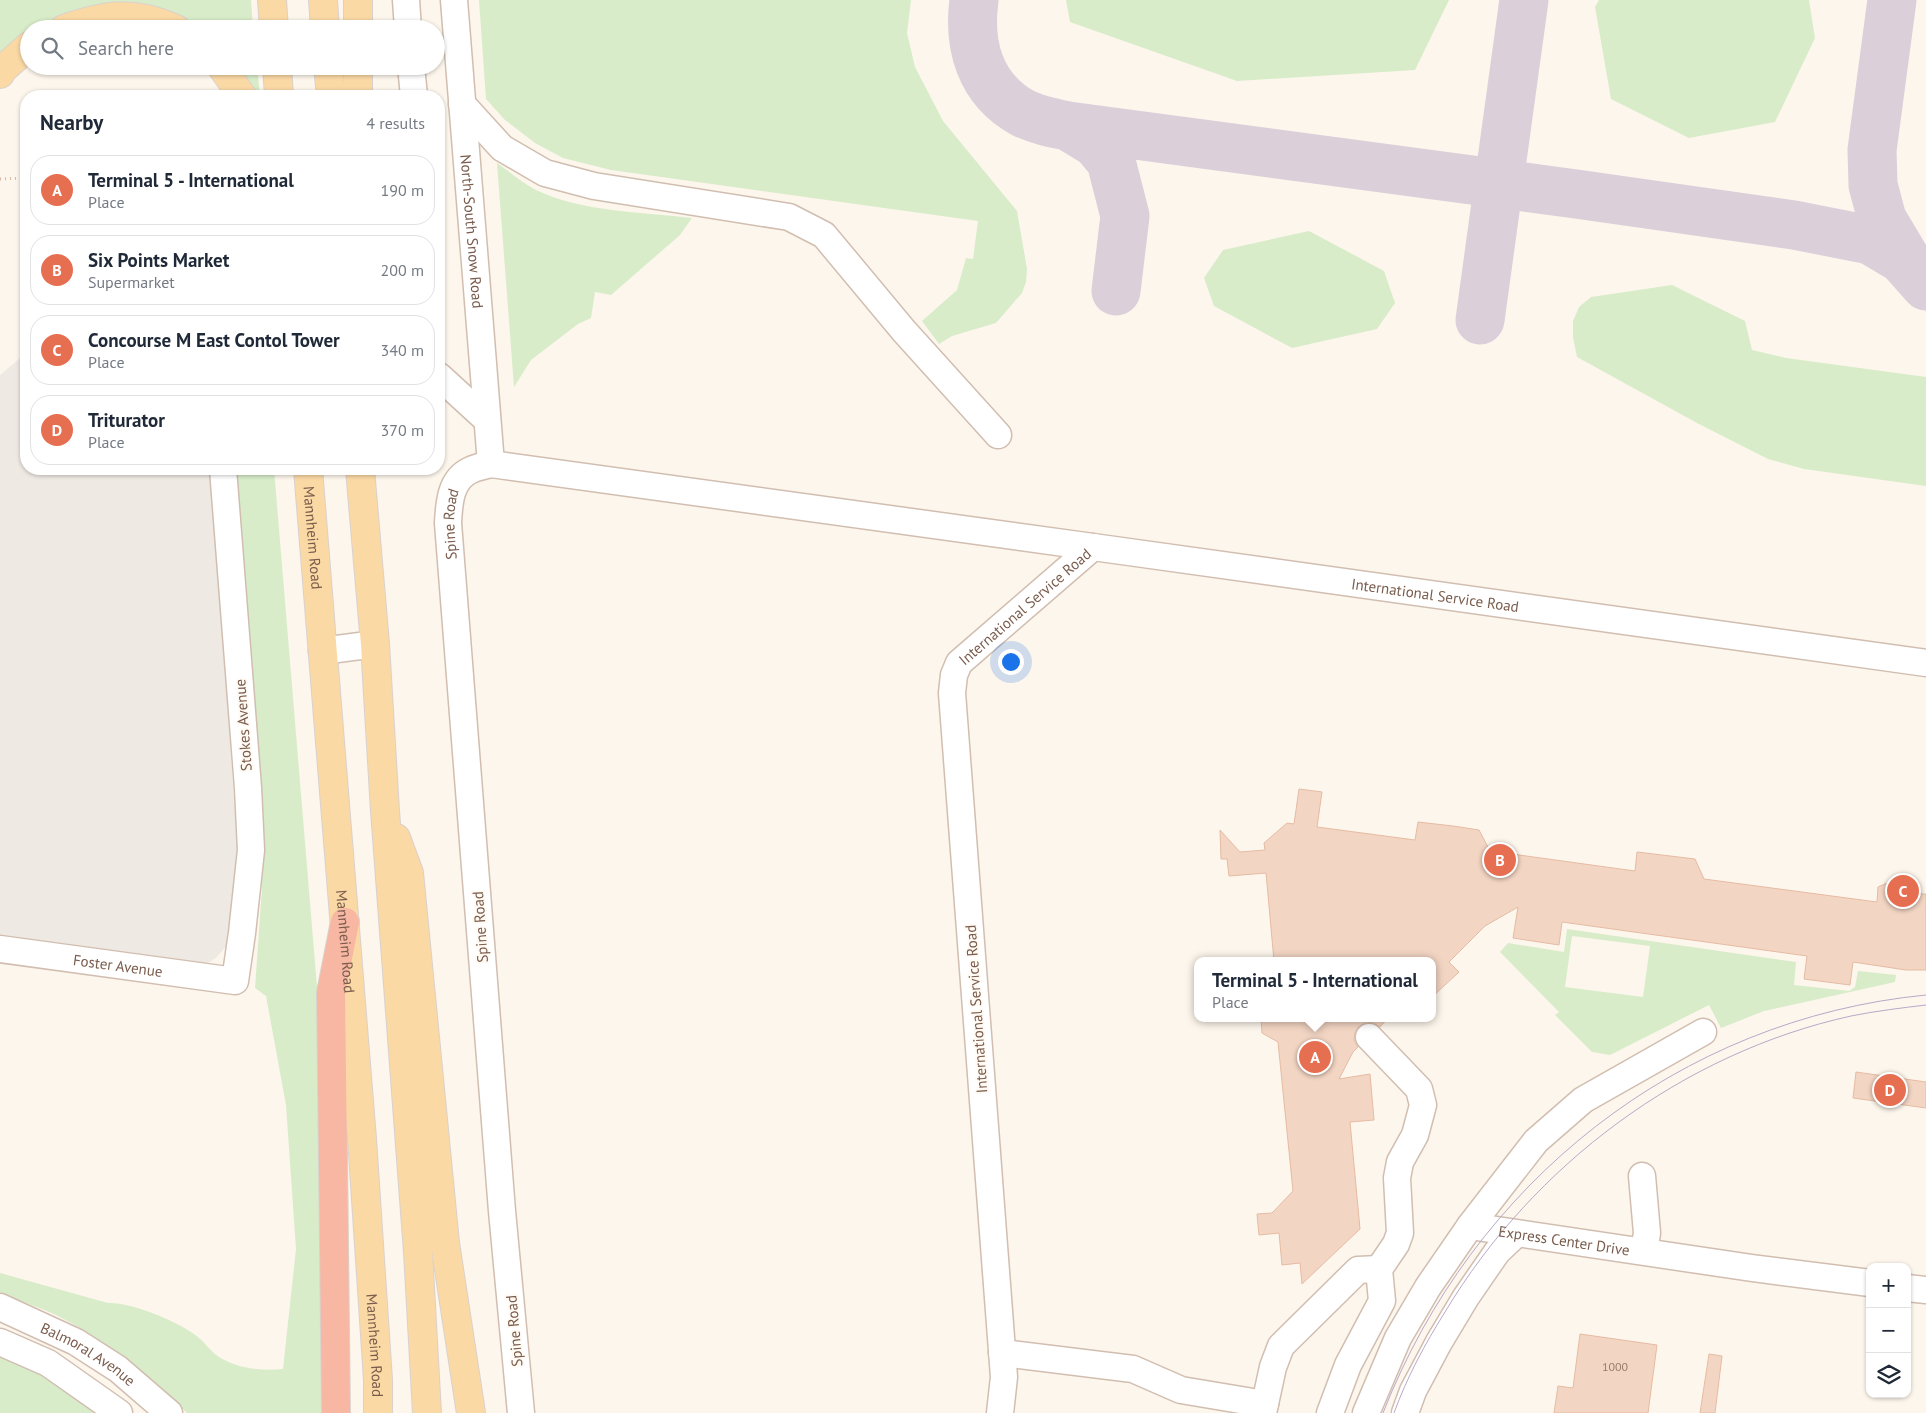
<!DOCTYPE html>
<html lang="en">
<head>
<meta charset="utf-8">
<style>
	:root { --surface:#fff; --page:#f2f2f3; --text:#1f2937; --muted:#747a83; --line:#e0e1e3; --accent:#e76f51 }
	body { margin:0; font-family:"PT Sans",sans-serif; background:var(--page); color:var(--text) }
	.controls { position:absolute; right:15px; bottom:15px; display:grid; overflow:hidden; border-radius:10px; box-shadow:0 1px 4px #0004 }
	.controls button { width:45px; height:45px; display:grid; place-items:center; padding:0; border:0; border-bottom:1px solid var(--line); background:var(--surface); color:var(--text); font:25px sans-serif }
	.you { position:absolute; left:1010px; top:661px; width:18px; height:18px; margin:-12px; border:4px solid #fff; border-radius:50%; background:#1a73e8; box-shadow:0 0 0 8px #1a73e833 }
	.badge { display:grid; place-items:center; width:32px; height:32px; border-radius:50%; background:var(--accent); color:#fff; font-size:16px; font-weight:700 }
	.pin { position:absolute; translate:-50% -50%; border:2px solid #fff; box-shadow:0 1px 5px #0006 }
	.popup { position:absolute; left:1194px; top:957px; width:242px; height:65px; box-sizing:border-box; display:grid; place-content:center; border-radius:10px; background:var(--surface); filter:drop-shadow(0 1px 4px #0005); font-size:16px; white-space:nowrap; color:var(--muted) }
	.popup b { font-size:19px; color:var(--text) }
	.popup::after { content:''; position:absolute; left:50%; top:100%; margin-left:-10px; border:10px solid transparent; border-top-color:var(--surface) }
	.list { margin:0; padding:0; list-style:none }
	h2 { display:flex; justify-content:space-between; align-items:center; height:65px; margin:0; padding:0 20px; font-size:21px }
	h2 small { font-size:16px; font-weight:400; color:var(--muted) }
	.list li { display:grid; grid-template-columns:32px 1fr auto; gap:15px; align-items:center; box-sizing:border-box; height:70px; margin:0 10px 10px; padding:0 10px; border:1px solid var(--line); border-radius:20px }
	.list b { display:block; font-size:19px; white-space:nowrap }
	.list p { margin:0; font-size:16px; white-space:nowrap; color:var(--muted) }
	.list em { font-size:16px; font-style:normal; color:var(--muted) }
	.icon { flex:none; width:28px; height:28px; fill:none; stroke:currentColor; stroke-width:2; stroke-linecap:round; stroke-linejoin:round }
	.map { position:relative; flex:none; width:1926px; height:1413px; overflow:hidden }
	.search { position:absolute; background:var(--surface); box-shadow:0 1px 4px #0004; left:20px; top:20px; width:425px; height:55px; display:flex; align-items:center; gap:12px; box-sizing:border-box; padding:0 18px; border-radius:28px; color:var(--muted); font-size:19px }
	.panel { position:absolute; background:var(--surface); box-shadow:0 1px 4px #0004; left:20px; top:90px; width:425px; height:385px; border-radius:20px }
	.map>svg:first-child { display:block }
	.industrial { fill:#efe9e4 }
	.green { fill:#d8ecc9; fill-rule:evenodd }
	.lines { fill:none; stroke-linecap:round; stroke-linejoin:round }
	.taxiway { stroke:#dbcfda; stroke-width:49 }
	.building { fill:#f3d5c3; stroke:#e6bba3 }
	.minor-casing { stroke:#d1beb0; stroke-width:29 }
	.major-casing { stroke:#dad1cd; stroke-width:30 }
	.highway-casing { stroke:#dad1cd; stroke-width:30 }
	.path { stroke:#d9b8a5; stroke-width:3; stroke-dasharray:1 4; stroke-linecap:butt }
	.minor { stroke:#fff; stroke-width:26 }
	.major { stroke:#fbd9a5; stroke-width:28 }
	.highway { stroke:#f7b7a3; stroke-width:28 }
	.tram { stroke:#b9a8c9; stroke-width:1 }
	.labels { text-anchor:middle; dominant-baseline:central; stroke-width:4; stroke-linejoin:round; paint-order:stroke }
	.number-label { font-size:12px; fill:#987a6a }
	.street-label { font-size:15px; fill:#7a5c4d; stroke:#fffaf3 }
</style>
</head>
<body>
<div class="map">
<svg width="1926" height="1413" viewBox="0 0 1926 1413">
	<rect width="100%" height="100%" fill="#fdf6ec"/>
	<path class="industrial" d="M26,353V469H210L240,881L231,940L217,957L210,962L194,965L0,939V375Z"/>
	<path class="green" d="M0,0H251L253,29H198L151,11L103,8L51,21L39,29H29V36L0,61Z
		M479,0H911L907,33L915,67L943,121L1017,211L1027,269L1026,282L1022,293L996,323L952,336L939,344L922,321L957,290L966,258L973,259L978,221L611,170L563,158L535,143L505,120L486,99Z
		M1066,0H1449L1415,70L1237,81L1070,22Z
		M1599,0H1809L1815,38L1775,122L1689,138L1611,99L1595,7Z
		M238,66H257L260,96H255Z
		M497,163C510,172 522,183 536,190C581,212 642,212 692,218L680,235L611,295L595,292L591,318L578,324L531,360L514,387Z
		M1309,231L1384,271L1395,303L1377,329L1292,348L1214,306L1204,278L1223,250Z
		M1672,285L1745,321L1752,350L1786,358L1926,377V486L1804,469L1768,459L1697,423L1577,357L1573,337V321L1579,307L1591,297Z
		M233,469H274L320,1023L324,1413H187C149,1375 106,1340 58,1316C40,1307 19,1301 0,1294V1273L108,1303C131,1302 174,1320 194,1334C203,1340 210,1351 219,1357C239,1369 261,1371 283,1369L296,1249L286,1105L266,996L255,988L262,888L249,683Z
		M1567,929L1796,962L1794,985L1849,991L1855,987L1858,971L1896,975L1895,982L1764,1011L1721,1028L1709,1005L1610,1055L1592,1052L1555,1015L1559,1012L1500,952L1508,943L1564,952ZM1572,936L1650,946L1643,997L1565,987Z
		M0,1355L49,1376L100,1413H0Z"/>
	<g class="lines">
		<path class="taxiway" d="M974,0C968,46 980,89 1023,113C1037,120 1053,123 1068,126L1576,194L1794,225L1870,240L1902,259L1926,286
			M1892,0L1872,150L1873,185L1882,219L1910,266
			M1068,126L1096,143L1111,161L1125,216L1116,291
			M1480,320L1524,0"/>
	</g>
	<path class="building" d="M1299,789L1322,792L1317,827L1415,840L1418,822L1453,826L1479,830L1490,851L1635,871L1637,852L1695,859L1704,879L1877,902L1878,887L1899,878L1913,882L1919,886L1921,894H1926V970H1906L1853,962L1850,985L1804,979L1807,956L1562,922L1559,945L1513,938L1518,907L1485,926L1449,962L1459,972L1432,997V961H1274L1266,873L1229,876L1227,859H1221L1220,830L1240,852L1265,850L1264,843L1287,823L1294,824Z
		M1261,1018H1388L1380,1027L1374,1023L1366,1022L1358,1027L1355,1033L1354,1040L1358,1047L1353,1052L1339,1079L1370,1074L1374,1120L1350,1122L1360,1229L1302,1284L1300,1263L1282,1265L1279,1233L1259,1235L1257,1214L1272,1213L1293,1191L1278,1042L1262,1033Z
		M1856,1072L1926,1082V1108L1853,1098Z
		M1580,1334L1657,1345L1648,1413H1554L1558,1386L1573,1388Z
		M1709,1354L1722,1356L1715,1413H1700Z"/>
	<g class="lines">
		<g class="minor-casing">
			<g id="minor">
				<path d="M406,0L408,29"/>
				<path id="s1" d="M454,0L491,464"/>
				<path d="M411,66L414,96"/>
				<path d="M462,104L502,148L545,173L594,186L789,217L824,235L904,331L998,435"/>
				<path d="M439,376L487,420"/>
				<path d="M322,651L375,644"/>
				<path id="s2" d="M0,949L235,981L242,933L251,850L248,788L223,469"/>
				<path d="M1642,1176L1647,1233L1644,1251"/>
				<path d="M1470,1226L1536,1141L1583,1100L1703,1032"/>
				<path d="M1907,1288L1926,1290"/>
				<path id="s3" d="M0,1307L76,1342L118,1369L169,1413"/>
				<path d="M0,1342L48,1363L119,1413"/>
				<path d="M1002,1353L1133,1369L1181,1390L1265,1404"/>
				<path id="s4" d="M521,1413L502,1211L448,523C449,504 450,479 471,470C477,467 484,466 491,464L1093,547"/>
				<path id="s5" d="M1000,1413L1004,1377L952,693L954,675L959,663L1093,547L1926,663"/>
				<path d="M1263,1413L1273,1367L1281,1346L1358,1270L1379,1269"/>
				<path d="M1330,1413L1348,1365L1382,1301L1379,1269L1396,1244L1400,1233L1397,1178L1400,1162L1415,1135L1423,1105L1419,1089L1369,1037"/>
				<path id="s6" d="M1366,1413L1398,1338L1428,1287L1470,1226L1752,1268L1870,1283"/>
				<path d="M1405,1413L1413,1391L1439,1342L1466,1297L1497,1252L1516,1234"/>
			</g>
		</g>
		<g class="major-casing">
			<g id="major">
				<path d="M272,0L274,29"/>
				<path d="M323,0L325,29"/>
				<path d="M64,29C106,14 134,10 176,29"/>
				<path d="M358,29V0"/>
				<path d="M221,66L242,96"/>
				<path d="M277,66L279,96"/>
				<path d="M328,66L331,96"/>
				<path d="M0,74L3,69L29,46"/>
				<path d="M358,96V66"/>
				<path id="s7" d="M308,469L362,1139L378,1380V1413"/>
				<path d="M360,469L375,644L385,811L418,1252L427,1413"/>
				<path d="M396,838L409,873L445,1243L471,1413"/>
			</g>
		</g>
		<g class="highway-casing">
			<path id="highway" d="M336,1413L331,993L345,922"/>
		</g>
		<path class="path" d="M0,179L26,178"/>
		<use href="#minor" class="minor"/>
		<use href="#major" class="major"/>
		<use href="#highway" class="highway"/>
		<path class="tram" d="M1383,1413C1473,1183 1678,1019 1926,995
			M1394,1413C1407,1377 1425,1344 1445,1312C1533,1165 1683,1053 1851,1016C1876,1011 1901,1008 1926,1005"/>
	</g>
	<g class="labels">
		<g class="number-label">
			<text x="1615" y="1366">1000</text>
		</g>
		<g class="street-label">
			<text stroke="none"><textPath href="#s1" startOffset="232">North-South Snow Road</textPath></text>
			<text stroke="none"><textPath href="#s4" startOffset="892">Spine Road</textPath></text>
			<text stroke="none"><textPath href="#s7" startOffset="69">Mannheim Road</textPath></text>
			<text stroke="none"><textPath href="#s5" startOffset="1276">International Service Road</textPath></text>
			<text stroke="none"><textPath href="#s5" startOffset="840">International Service Road</textPath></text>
			<text transform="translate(243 725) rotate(-94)">Stokes Avenue</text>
			<text transform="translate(480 927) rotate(-94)">Spine Road</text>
			<text stroke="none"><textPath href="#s7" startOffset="474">Mannheim Road</textPath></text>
			<text stroke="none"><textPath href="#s2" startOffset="119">Foster Avenue</textPath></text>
			<text transform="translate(976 1009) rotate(-94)">International Service Road</text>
			<text stroke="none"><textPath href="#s6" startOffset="310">Express Center Drive</textPath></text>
			<text transform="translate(514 1331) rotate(-95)">Spine Road</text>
			<text stroke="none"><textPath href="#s7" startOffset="879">Mannheim Road</textPath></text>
			<text stroke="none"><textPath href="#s3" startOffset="100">Balmoral Avenue</textPath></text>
		</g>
	</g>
</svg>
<div class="controls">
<button>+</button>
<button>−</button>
<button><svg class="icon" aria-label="layers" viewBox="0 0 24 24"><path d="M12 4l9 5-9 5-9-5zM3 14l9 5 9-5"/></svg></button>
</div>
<div class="you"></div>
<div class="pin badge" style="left:1315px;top:1057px">A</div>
<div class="popup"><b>Terminal 5 - International</b>Place</div>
<div class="pin badge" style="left:1500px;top:860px">B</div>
<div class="pin badge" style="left:1903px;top:891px">C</div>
<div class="pin badge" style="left:1890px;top:1090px">D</div>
<div class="search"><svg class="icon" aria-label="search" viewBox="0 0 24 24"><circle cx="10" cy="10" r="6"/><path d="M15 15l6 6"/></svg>Search here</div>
<section class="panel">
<h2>Nearby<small>4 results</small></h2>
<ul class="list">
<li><span class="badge">A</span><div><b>Terminal 5 - International</b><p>Place</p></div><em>190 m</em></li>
<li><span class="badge">B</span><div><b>Six Points Market</b><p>Supermarket</p></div><em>200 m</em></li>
<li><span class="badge">C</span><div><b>Concourse M East Contol Tower</b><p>Place</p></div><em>340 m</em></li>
<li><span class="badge">D</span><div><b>Triturator</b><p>Place</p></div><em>370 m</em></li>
</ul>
</section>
</div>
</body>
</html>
